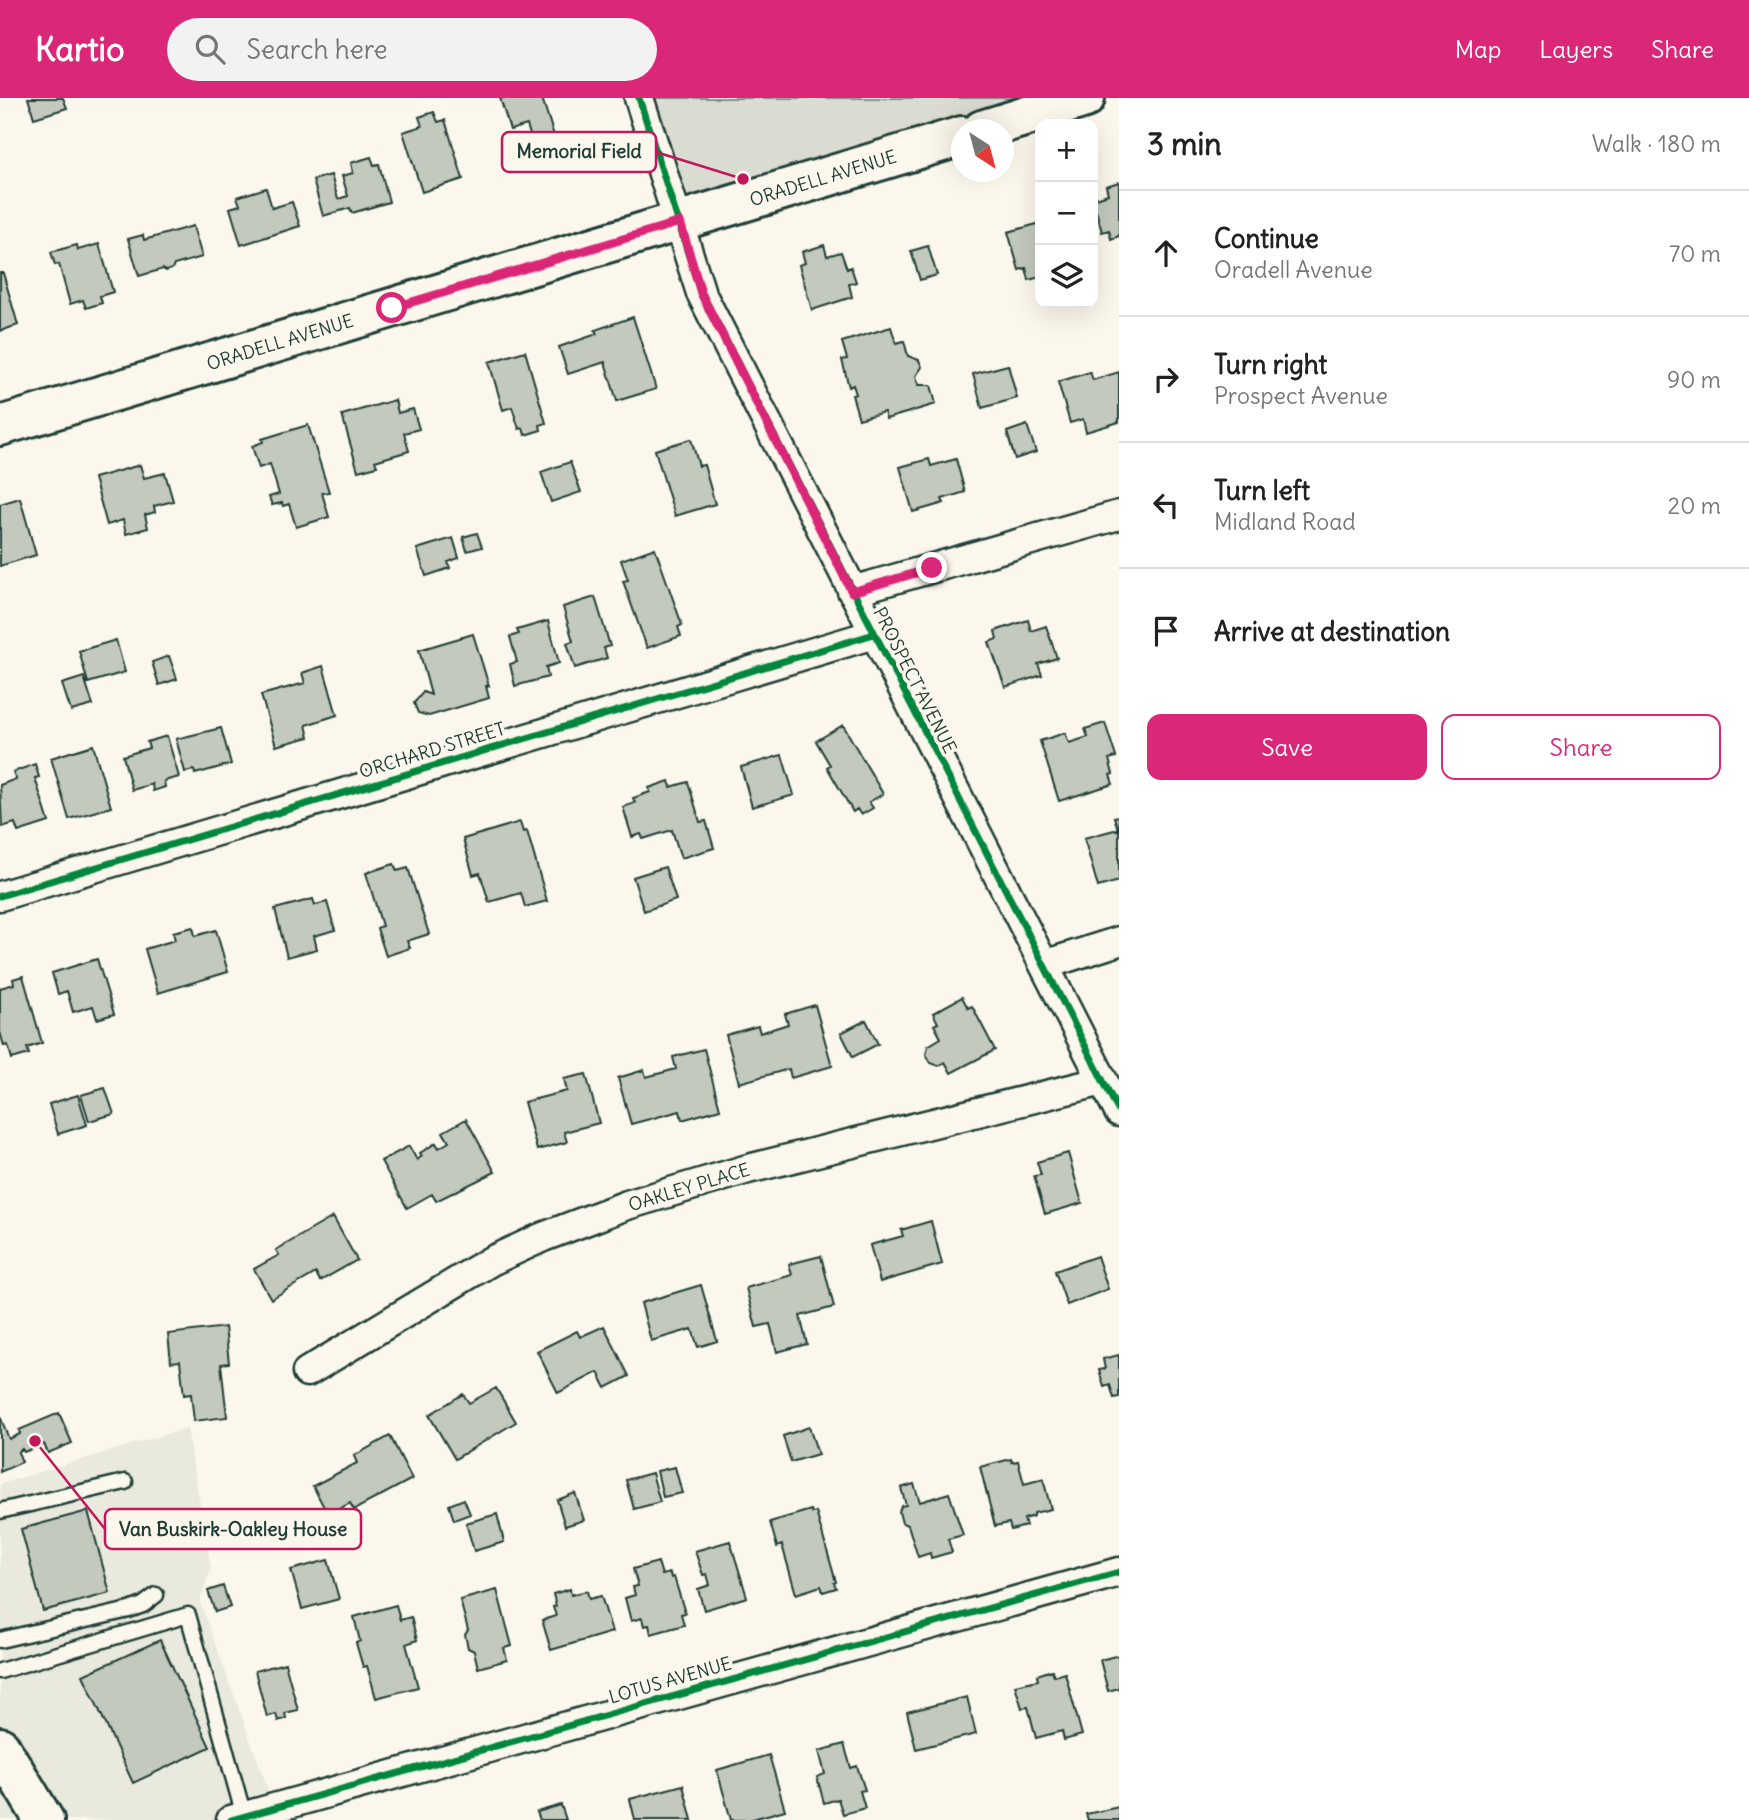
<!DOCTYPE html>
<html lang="en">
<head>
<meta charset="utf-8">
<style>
	:root { --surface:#fff; --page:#f2f2f2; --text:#222; --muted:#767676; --line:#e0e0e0; --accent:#db2777 }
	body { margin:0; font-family:Delius,sans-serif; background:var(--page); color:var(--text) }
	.controls { position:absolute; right:21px; top:21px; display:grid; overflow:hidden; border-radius:14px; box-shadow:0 7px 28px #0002 }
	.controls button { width:63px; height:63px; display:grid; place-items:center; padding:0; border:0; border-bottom:2px solid var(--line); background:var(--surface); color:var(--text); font:35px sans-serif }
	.compass { position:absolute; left:951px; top:21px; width:63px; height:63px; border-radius:50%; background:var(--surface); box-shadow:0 7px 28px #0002; rotate:144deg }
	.stop { position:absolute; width:21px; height:21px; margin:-16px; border:5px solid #db2777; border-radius:50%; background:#fff }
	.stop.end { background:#db2777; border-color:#fff; box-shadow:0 2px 7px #0008 }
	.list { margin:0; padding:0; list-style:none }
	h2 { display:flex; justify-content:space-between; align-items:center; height:91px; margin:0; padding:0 28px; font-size:30px }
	h2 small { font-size:23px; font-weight:400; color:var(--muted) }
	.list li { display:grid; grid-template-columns:46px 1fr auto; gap:21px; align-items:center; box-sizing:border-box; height:126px; padding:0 28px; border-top:2px solid var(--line) }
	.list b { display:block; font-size:26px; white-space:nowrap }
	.list p { margin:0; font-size:23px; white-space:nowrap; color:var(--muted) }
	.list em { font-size:23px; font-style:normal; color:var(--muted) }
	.actions { display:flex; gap:14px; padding:21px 28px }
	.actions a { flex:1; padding:16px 0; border:2px solid var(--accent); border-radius:14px; text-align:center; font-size:24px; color:var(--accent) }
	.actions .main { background:var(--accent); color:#fff }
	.icon { flex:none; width:38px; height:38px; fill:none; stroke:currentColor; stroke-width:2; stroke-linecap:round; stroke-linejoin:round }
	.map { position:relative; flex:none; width:1119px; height:1722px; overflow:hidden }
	header { display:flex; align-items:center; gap:42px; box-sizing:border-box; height:98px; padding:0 35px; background:var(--accent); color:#fff }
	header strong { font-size:33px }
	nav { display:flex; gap:38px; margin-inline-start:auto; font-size:24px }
	.search { width:490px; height:63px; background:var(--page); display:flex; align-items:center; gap:18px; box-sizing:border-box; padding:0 24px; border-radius:38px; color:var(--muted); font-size:26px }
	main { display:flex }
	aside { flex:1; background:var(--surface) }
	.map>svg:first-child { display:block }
	.built { fill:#eae9de }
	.green { fill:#dbdcd1; stroke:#7d8c82; stroke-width:2 }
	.building { fill:#c4c9be; stroke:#1f3d34; stroke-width:2 }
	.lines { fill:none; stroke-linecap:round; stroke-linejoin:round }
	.service-casing { stroke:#1f3d34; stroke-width:19 }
	.minor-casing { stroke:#1f3d34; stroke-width:33 }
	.primary-casing { stroke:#1f3d34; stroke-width:44 }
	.service { stroke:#fbf7ec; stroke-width:14 }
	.minor { stroke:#fbf7ec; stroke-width:28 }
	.primary { stroke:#fbf7ec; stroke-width:38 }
	.cycleway-casing { stroke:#fbf7ec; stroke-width:11 }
	.cycleway { stroke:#00873e; stroke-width:7 }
	.route { stroke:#db2777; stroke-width:9 }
	.labels { text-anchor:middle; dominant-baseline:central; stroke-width:7; stroke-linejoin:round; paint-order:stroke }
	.street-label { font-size:18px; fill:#1f3d34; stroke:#fbf7ec }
	.leader { fill:none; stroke:#c2185b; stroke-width:2.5 }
	.callout-dot { fill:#c2185b; stroke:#fbf7ec; stroke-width:2.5 }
	.callout { fill:#fbf7ec; stroke:#c2185b; stroke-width:2.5 }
	.callout-label { font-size:19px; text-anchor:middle; font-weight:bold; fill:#1f3d34 }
</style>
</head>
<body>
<header>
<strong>Kartio</strong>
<div class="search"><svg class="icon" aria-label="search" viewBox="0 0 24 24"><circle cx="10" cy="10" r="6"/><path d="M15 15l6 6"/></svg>Search here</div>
<nav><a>Map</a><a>Layers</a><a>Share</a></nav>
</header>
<main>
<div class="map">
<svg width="1119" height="1722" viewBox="0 0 1119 1722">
	<rect width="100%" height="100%" fill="#fbf7ec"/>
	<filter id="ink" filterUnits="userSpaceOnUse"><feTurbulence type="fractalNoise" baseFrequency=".0143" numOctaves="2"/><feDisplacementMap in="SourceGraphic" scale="14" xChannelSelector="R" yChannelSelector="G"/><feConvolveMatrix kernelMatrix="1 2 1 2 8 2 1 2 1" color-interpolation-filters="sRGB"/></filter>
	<g filter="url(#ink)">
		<path class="built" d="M187,1330L211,1470L200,1504L275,1710L231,1722H0V1386Z"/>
		<path class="green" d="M639,0H1085L680,124Z"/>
		<path class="building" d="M28,0H63L67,10L34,20Z
			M500,0H542L557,47L535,53L527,27L510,32Z
			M434,14L438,24L445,22L463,81L422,94L403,34L422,28L419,19Z
			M371,59L374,67L379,66L389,104L352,115L350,110L323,118L313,82L331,77L338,101L348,98L342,78L353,75L351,65Z
			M1119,84V138L1111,141L1109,132L1102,134L1093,101L1108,96L1106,88Z
			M266,90L272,110L292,104L300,128L241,147L230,110L240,107L237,99Z
			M1037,126L1040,132V179L1029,182L1026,170L1019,172L1008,134Z
			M193,128L202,159L174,167L172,171L166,173L163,171L139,178L128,141L143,137L144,142Z
			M99,146L113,194L100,198L102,205L86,210L83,202L70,206L59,166L55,167L51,154L77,147L78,152Z
			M824,147L827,158L841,154L847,171L851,169L856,184L849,186L852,199L812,212L799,167L805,165L802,154Z
			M928,148L937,177L920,182L911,153Z
			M0,175H3L18,227L0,233Z
			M633,219L656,291L617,303L605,264L568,276L559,249L597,236L595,232Z
			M891,229L896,245L904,243L908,258L919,262L922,269L916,278L919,287H931L936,306L886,321L884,314L859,321L852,297L856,296L853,287L849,289L842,262L847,261L842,244Z
			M525,253L546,325L540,327L541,332L525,337L523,330L519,331L512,309L503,312L489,264Z
			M1008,267L1017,300L982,310L973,276Z
			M1090,274L1093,282L1119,274V324L1086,334L1083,321L1070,325L1058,284Z
			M395,302L398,315L413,311L419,331L404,335L409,353L375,363L377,368L358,373L342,317Z
			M308,327L329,394L322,395L329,419L296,429L289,406L283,408L282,405L272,407L269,399L279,396L270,366L259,370L252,348L263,344L262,341Z
			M1027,327L1036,354L1015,361L1007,334Z
			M691,341L699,368L704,367L715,406L675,418L655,352Z
			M929,361L931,368L956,361L965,394L942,401L944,405L913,414L900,369Z
			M570,364L581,394L551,404L541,374Z
			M140,367L144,380L165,375L173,403L154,408L155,414L145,417L148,430L126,436L123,422L107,427L94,380Z
			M20,400L36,457L0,468V406Z
			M477,435L482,449L467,453L463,439Z
			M453,440L459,460L448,464L450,470L426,478L417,451Z
			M655,450L682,527L678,529L681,538L647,550L623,483L628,482L621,462Z
			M595,499L610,548L604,550L607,560L575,570L567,545L573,543L563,509Z
			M1028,522L1031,533L1046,528L1057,560L1038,566L1042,577L1005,589L989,544L997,541L995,533Z
			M548,523L559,565L546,569L548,579L515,588L510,566L517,564L510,539L519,536L517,532Z
			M473,536L489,588H486L489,600L429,618L418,615L414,605L423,594L431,597L419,552Z
			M116,542L125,574L88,585L79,553Z
			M169,558L177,581L159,587L152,564Z
			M323,568L337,617L306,627L309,639L276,648L261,597L305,585L302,575Z
			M84,579L93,607L71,613L62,586Z
			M1105,625L1116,659L1109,661L1113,676L1110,677L1113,686L1059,703L1040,643L1065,635L1069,645L1088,639L1085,631Z
			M843,627L883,696L869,704L873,710L861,717L857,711L853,714L827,669L830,667L816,643Z
			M221,630L231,666L195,676L194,672L185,674L176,641Z
			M167,638L179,679L164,683L165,689L153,693L152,686L132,692L123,658L149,650L147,644Z
			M93,647L111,709L69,721L51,660Z
			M782,657L794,697L752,709L741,669Z
			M35,666L39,679L35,680L49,724L18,734L15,725L2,729L0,687L16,681L13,674Z
			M669,683L671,689L688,684L700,724L706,723L714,750L681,760L672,732L643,741L641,736L632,739L623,709L635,705L633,700L650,694L649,690Z
			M1119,718V783L1098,789L1084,740L1118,731L1114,719Z
			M520,724L523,734L527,733L547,803L525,809L521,795L489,804L480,775L473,777L463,741Z
			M394,766L397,773L408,770L429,836L407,843L410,850L386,858L377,830L382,828L366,775Z
			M665,769L676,802L644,813L633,779Z
			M313,801L315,807L327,804L335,832L314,838L317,851L287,859L275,811Z
			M193,829L195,838L216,832L228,874L158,895L145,851L175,842L173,834Z
			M97,861L114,916L97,921L93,908L73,914L67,893L58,896L52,875Z
			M23,878L42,945L27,950L29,956L12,961L8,947L4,948L0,934V890L14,886L13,881Z
			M962,899L968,910L972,908L995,952L951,975L945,964L939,968L931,965L926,956L928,948L941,940L934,927L938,925L933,915Z
			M815,907L832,968L791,980L789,971L739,985L726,937L758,928L760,935L788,926L785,916Z
			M866,922L878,946L853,959L841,935Z
			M704,951L720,1011L682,1022L680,1013L631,1026L618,980L644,972L646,979L676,971L673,959Z
			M586,976L599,1025L564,1034L567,1044L537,1052L524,1004L567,993L564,981Z
			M105,990L114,1016L89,1023L81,997Z
			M78,997L87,1027L58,1036L49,1006Z
			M466,1021L495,1074L436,1103L432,1096L407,1110L381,1063L409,1048L417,1062L422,1058L420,1055L436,1045L439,1050L449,1044L443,1034Z
			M1068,1055L1082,1105L1045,1116L1034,1078L1041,1077L1037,1064Z
			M333,1119L357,1162L320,1183L316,1175L271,1201L254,1171L279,1157L276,1152Z
			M931,1123L942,1166L880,1184L870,1147L903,1138L901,1132Z
			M821,1158L834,1209L800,1218L807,1246L777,1254L770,1226L756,1229L746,1190L792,1177L789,1166Z
			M1097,1158L1108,1191L1067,1207L1055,1173Z
			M701,1187L717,1243L698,1249L692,1231L651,1243L641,1205Z
			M604,1228L629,1278L606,1290L598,1274L558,1295L537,1253L577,1233L580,1239Z
			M225,1229L229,1265L221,1266L227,1319L194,1323L191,1296L184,1297L180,1263L171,1264L168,1236Z
			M1119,1257V1299L1114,1300L1110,1287L1104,1289L1099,1272L1105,1271L1103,1261Z
			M496,1290L516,1324L455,1361L429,1317L463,1296L469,1305Z
			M59,1315L72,1345L48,1355L44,1346L24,1354L22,1351L18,1354L22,1364L0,1374V1318L9,1341L20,1336L19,1332Z
			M809,1329L818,1356L791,1364L783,1338Z
			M390,1338L412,1381L354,1412L350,1405L328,1417L313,1388L357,1365L354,1358Z
			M1011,1361L1012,1364L1018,1363L1024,1386L1043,1381L1051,1411L1034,1415V1418L1024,1421L1026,1428L1011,1432L1009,1425L995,1428L980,1369Z
			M675,1369L682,1395L663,1399L657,1373Z
			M652,1375L660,1404L634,1411L626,1382Z
			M914,1386L920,1404L949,1395L963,1437L948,1441L952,1454L931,1460L930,1455L918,1459L908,1427L902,1425L899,1414L901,1408L906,1407L901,1390Z
			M575,1395L584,1422L565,1428L557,1402Z
			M464,1401L470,1416L454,1422L449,1407Z
			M811,1412L812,1415L816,1414L836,1484L834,1485L836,1490L823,1494L821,1488L796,1496L782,1447L777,1449L770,1424Z
			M88,1413L110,1495L43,1513L21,1431Z
			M497,1416L504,1444L474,1453L466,1425Z
			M730,1443L747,1499L704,1512L698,1491L710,1487L707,1476L703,1477L695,1453Z
			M328,1462L339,1501L302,1511L291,1472Z
			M658,1464L662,1477L670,1475L671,1480L674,1479L685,1515L681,1516L684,1527L651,1536L649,1527L644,1528L642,1520L631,1523L625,1500L635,1497L633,1489L638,1488L633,1471Z
			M223,1488L230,1509L215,1514L208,1493Z
			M570,1491L571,1497L587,1493L589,1501L601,1498L612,1534L551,1552L542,1522L556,1518L553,1509L556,1508L553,1496Z
			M497,1492L512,1548L504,1550L507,1562L478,1570L474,1553L468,1550L465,1537L468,1532L460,1502Z
			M396,1507L400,1522L411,1519L417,1542L406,1546L418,1589L376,1600L367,1568L363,1569L356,1545L360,1543L354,1519Z
			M160,1542L210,1649L133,1685L83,1577Z
			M1119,1557V1590L1108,1593L1100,1562Z
			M285,1565L298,1612L285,1615L286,1620L278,1623L276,1616L267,1619L255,1573Z
			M1052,1572L1054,1578L1065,1575L1082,1637L1064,1642L1062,1633L1036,1640L1028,1609L1022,1610L1015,1587L1038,1582L1037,1577Z
			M967,1599L976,1636L916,1651L907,1614Z
			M844,1646L851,1670L857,1668L865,1692L860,1693L865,1710L843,1716L838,1701L824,1705L817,1679L825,1676L819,1653Z
			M769,1657L785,1712L749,1722H731L717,1672Z
			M683,1687L692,1722H635L630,1701Z
			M561,1707L566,1722H540L537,1714Z
			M1119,1709V1722H1088L1086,1716Z"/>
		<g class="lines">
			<g class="service-casing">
				<path id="service" d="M0,1413L125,1384
					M0,1542L129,1512L143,1507L156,1497
					M0,1573L188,1517L244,1718"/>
			</g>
			<g class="minor-casing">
				<path id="minor" d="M639,0L701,195L1119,1014
					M852,493L1119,417
					M0,798L874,536
					M1044,867L1119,843
					M307,1274L491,1163L543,1139L627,1107L748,1071L1103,983
					M231,1722L1119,1474"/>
			</g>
			<g class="primary-casing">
				<path id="primary" d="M982,32L1085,0
					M0,328L962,38
					M0,1649L44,1722"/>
			</g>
			<use href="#service" class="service"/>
			<use href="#minor" class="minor"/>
			<use href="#primary" class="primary"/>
			<g class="cycleway-casing">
				<path id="cycleway" d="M639,0L701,195L1119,1014
					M0,798L874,536
					M231,1722L1119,1474"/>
			</g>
			<use href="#cycleway" class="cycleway"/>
		</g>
	</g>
	<g class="lines" filter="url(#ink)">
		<path class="route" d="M392,210L680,124L701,195L852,494L932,470"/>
	</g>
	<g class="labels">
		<g class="street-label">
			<text transform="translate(823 80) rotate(-17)">ORADELL AVENUE</text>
			<text transform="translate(280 244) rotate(-17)">ORADELL AVENUE</text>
			<text transform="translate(915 582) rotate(63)">PROSPECT AVENUE</text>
			<text transform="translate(432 652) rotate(-17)">ORCHARD STREET</text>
			<text transform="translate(689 1089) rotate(-17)">OAKLEY PLACE</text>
			<text transform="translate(670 1582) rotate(-16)">LOTUS AVENUE</text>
		</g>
	</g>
	<path class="leader" d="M743 81L656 54M35 1343L105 1431"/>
	<g class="callout-dot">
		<circle cx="743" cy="81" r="7"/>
		<circle cx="35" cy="1343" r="7"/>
	</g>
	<g class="callout">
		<rect x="502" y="34" width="154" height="40" rx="7"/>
		<rect x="105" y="1411" width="256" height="40" rx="7"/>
	</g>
	<g class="callout-label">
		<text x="579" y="60">Memorial Field</text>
		<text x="233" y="1438">Van Buskirk-Oakley House</text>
	</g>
</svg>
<div class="controls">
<button>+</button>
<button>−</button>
<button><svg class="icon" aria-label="layers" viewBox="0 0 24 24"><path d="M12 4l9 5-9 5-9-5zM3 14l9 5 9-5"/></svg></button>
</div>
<svg class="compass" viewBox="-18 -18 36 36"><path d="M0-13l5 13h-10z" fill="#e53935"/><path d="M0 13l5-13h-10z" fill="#767676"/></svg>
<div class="stop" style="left:392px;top:210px"></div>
<div class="stop end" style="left:932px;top:470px"></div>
</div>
<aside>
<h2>3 min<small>Walk · 180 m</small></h2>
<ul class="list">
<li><svg class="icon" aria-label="ahead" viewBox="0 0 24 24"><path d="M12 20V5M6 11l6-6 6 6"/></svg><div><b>Continue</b><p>Oradell Avenue</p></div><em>70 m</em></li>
<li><svg class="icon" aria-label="right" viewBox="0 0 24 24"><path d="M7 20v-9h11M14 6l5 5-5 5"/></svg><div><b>Turn right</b><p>Prospect Avenue</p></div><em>90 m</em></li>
<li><svg class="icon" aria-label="left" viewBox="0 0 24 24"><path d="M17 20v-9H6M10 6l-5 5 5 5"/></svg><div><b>Turn left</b><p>Midland Road</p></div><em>20 m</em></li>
<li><svg class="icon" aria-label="arrive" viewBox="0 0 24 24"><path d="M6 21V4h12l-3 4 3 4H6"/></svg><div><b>Arrive at destination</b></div></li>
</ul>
<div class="actions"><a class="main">Save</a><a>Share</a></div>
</aside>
</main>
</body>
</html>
